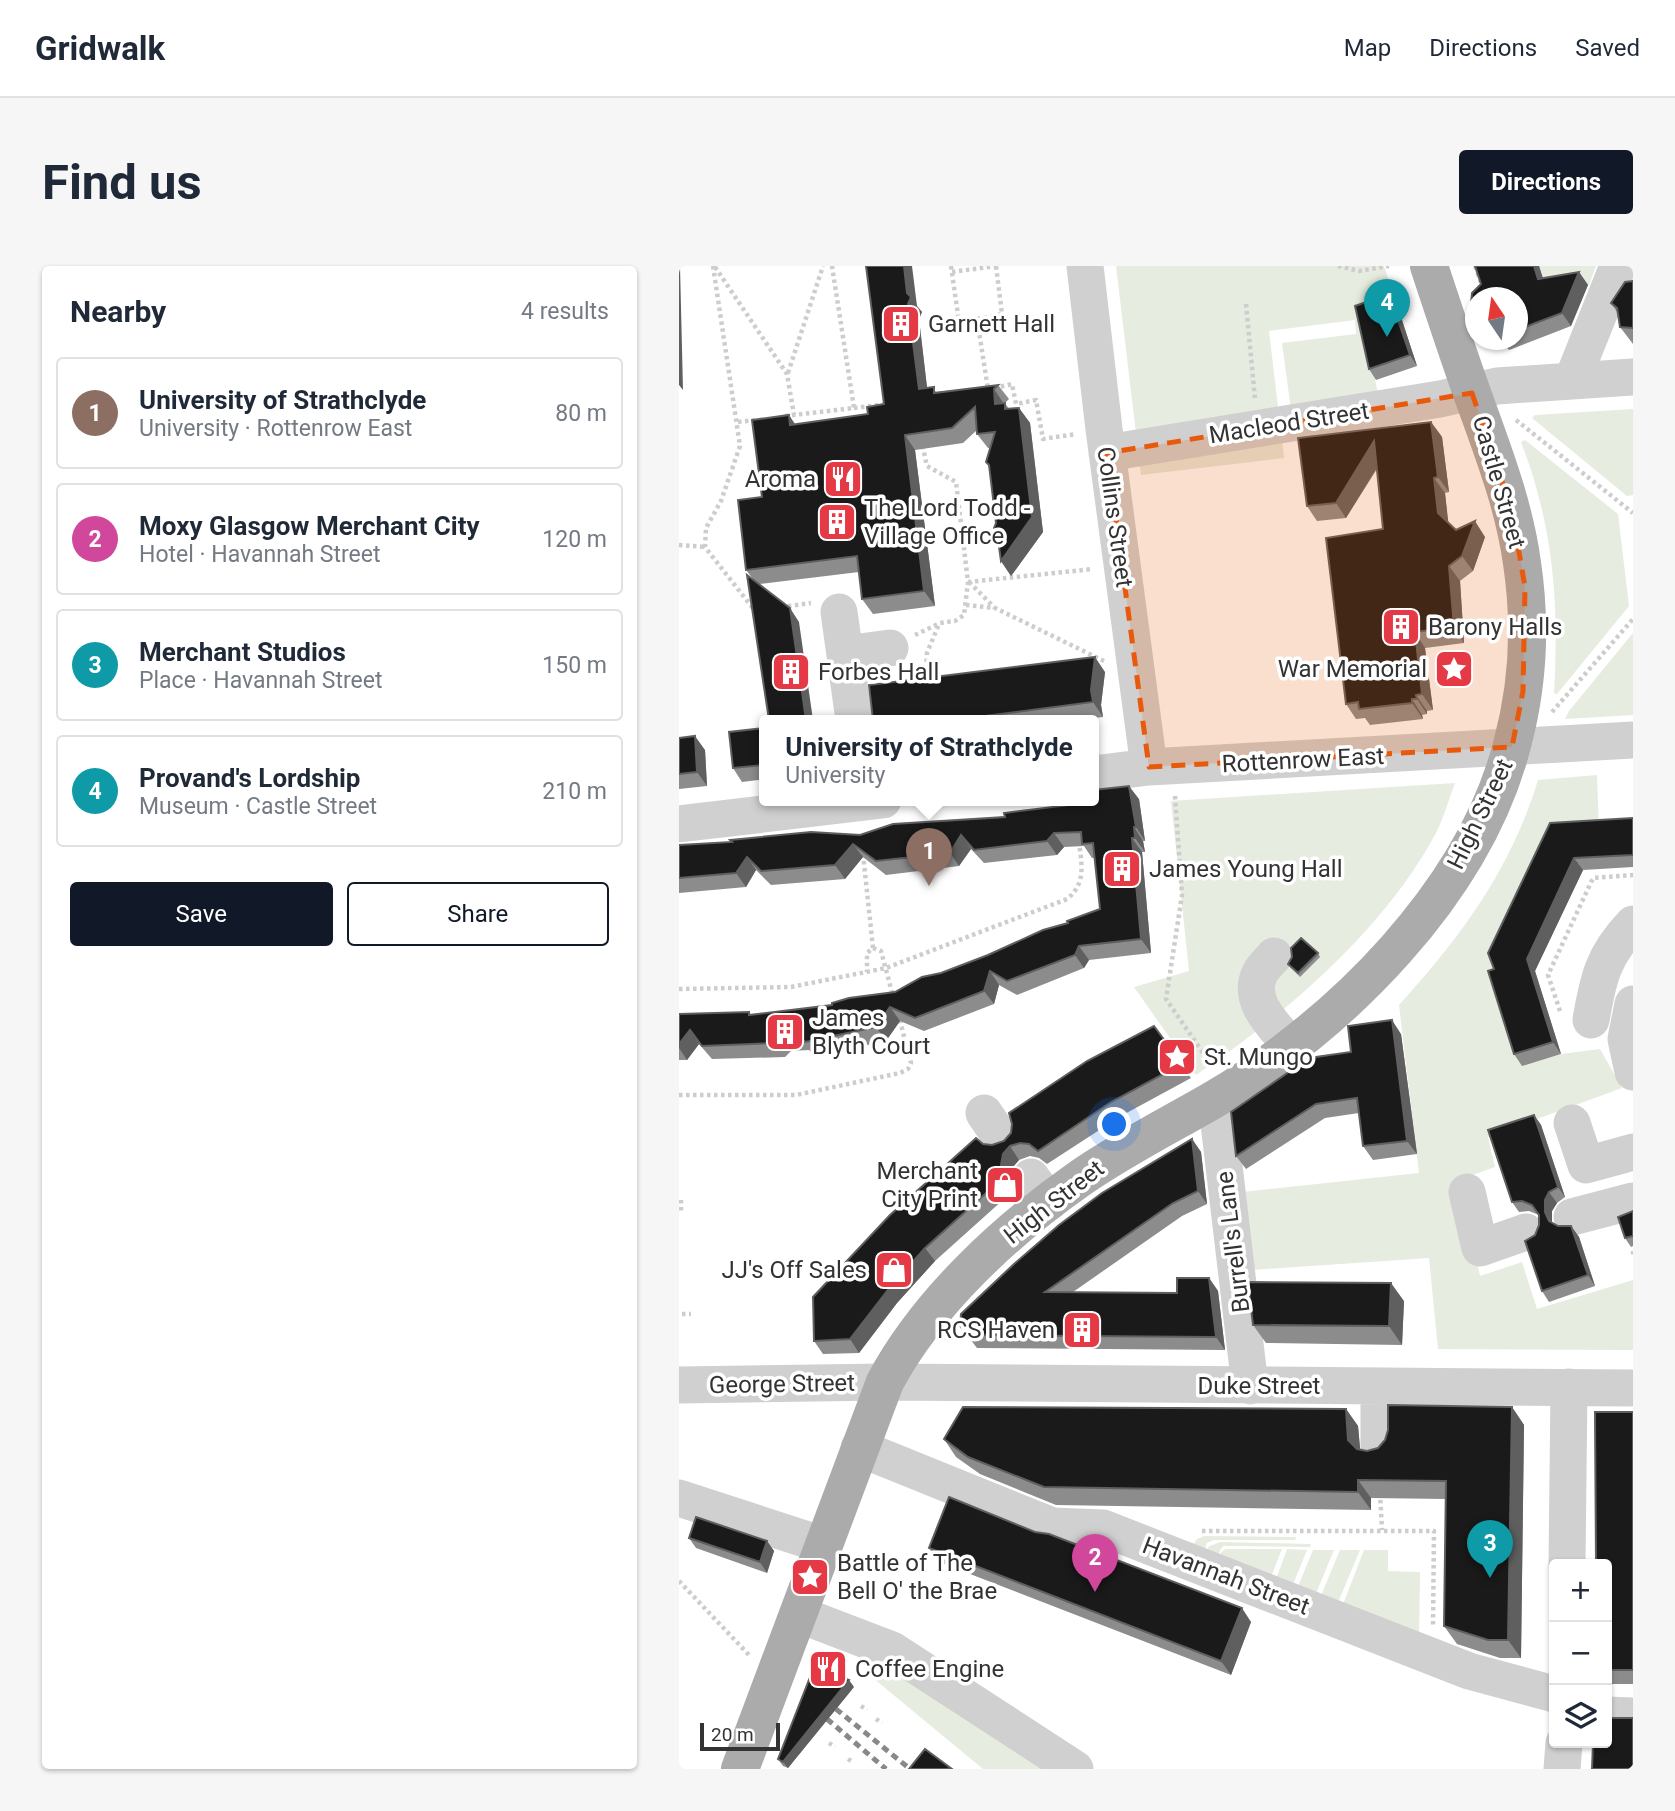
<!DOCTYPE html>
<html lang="en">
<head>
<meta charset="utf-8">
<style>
	:root { --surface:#fff; --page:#f6f6f7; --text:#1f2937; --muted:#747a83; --line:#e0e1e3; --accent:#111827 }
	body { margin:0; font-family:Roboto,sans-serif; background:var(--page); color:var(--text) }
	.controls { position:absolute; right:21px; bottom:21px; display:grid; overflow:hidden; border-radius:7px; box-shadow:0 2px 5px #0004 }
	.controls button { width:63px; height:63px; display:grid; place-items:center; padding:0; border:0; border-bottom:2px solid var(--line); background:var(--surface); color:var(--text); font:35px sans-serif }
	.compass { position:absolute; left:786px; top:21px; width:63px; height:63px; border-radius:50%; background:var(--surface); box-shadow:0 2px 5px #0004; rotate:347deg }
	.scale { position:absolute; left:21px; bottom:18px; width:80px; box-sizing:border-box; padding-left:7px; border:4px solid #333; border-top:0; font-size:19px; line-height:24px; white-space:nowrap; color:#333; -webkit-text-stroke:5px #fff; paint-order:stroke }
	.you { position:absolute; left:436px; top:859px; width:24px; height:24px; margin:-18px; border:5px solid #fff; border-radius:50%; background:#1a73e8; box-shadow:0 0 0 10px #1a73e833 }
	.badge { display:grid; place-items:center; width:46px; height:46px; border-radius:50%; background:var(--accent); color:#fff; font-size:23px; font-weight:700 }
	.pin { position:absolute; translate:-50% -58px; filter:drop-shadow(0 2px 4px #0008) }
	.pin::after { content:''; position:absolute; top:37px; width:24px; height:21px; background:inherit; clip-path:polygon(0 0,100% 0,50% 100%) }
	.popup { position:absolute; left:80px; top:449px; width:340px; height:91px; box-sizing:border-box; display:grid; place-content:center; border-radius:7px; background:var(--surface); filter:drop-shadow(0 2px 5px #0005); font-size:23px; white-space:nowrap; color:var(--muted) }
	.popup b { font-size:26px; color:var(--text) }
	.popup::after { content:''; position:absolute; left:50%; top:100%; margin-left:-14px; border:14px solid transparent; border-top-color:var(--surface) }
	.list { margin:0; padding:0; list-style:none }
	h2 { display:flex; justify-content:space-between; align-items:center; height:91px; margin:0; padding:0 28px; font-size:30px }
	h2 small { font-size:23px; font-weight:400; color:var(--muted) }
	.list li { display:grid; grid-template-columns:46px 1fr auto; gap:21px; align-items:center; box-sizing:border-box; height:112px; margin:0 14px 14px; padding:0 14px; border:2px solid var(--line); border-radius:7px }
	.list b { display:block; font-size:26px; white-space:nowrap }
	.list p { margin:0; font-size:23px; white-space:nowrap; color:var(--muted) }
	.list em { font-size:23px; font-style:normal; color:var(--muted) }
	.actions { display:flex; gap:14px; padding:21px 28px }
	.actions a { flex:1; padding:16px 0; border:2px solid var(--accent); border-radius:7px; text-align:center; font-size:24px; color:var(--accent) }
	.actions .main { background:var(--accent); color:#fff }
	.icon { flex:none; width:38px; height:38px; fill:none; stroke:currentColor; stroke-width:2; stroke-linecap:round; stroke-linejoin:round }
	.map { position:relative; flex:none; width:954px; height:1503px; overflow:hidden; border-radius:7px }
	header { display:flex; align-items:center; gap:42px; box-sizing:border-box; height:98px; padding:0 35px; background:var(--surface); border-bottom:2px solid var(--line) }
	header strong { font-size:33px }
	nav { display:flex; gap:38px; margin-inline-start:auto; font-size:24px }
	.intro { display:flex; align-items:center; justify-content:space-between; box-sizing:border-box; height:168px; padding:0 42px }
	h1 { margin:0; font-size:49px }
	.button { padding:18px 32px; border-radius:7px; background:var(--accent); color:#fff; font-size:24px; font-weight:700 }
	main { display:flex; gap:42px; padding:0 42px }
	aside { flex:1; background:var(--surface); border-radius:7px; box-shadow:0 2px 5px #0004 }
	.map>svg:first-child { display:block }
	.green { fill:#e6ecdf }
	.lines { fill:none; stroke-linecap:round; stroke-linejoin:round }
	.path { stroke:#cdcdcd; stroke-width:4.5; stroke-dasharray:3.5 3.5; stroke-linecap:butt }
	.minor { stroke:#d0d0d0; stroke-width:37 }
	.major { stroke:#ababab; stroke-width:38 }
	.rail { stroke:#888; stroke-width:5; stroke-dasharray:7 5; stroke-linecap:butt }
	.wall { fill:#8c8c8c }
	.shaded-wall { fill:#5f5f5f }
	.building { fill:#1a1a1a; stroke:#5f5f5f; stroke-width:2 }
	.marked { fill:#e8590c; fill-opacity:0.2; stroke:#e8590c; stroke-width:5; stroke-dasharray:14 9; stroke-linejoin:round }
	.labels { text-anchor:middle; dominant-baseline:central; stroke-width:7; stroke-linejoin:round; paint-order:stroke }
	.poi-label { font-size:24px; fill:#333; stroke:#fff; text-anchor:start }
	.street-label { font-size:24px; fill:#333; stroke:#fff }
</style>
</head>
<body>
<header>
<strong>Gridwalk</strong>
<nav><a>Map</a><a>Directions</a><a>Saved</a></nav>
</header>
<div class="intro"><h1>Find us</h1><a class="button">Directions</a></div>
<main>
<aside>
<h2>Nearby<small>4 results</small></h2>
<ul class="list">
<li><span class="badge" style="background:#8d6e63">1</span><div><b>University of Strathclyde</b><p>University · Rottenrow East</p></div><em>80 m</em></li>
<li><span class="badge" style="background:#d1479c">2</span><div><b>Moxy Glasgow Merchant City</b><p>Hotel · Havannah Street</p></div><em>120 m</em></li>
<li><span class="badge" style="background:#0f9aa8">3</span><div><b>Merchant Studios</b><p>Place · Havannah Street</p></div><em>150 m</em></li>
<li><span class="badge" style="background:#0f9aa8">4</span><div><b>Provand's Lordship</b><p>Museum · Castle Street</p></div><em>210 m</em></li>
</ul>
<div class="actions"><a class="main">Save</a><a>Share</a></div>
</aside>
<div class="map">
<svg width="954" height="1503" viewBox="0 0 954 1503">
	<rect width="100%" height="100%" fill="#fff"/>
	<path class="green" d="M437,0H705L718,39L683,51L699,128L612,144L603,77L677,68L676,54L590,65L605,192L462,209Z
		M860,0H917L910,19L903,20L880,65Z
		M954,143V229L948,230L853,152L856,149Z
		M846,174L939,248L950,340L878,428L875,427C880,336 875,262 842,176Z
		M954,367V449L886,453L890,445Z
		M918,509L920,567L825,684L843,799L882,788L921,783L943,822L809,871L816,901L779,914L801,1010L843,996L858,1043L954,1014V1084L759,1083L750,992L572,1004L563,926L740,907L720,739C782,671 832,603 859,514Z
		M776,517C770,533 765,551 757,567C706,663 606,749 517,809L455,721L510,705L492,535Z
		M525,1270L617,1271L616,1274H535L528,1277L523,1290L514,1279L518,1273Z
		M542,1276L632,1278L631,1281L544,1280L535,1295L525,1292L530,1280Z
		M547,1283H603L590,1316L539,1296L542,1286Z
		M608,1283L628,1284L613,1321L596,1316Z
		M634,1284H655L636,1330L618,1323Z
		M661,1284H681L658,1339L641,1332Z
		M685,1284H709V1305L741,1306L740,1376L661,1346Z
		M229,1403L370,1503H304L188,1407Z"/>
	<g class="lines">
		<path class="path" d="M34,0L61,180L42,235L27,262L26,281L76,345
			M272,0L280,56L298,53L309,123
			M659,0L680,5L710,0
			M796,0L804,22
			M36,1L108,108L115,149
			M273,6L317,0
			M567,38L576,133
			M298,53L323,48L317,0
			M109,107L144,0
			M315,122L333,118L337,138L357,134L364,173L397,168
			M175,142L208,138
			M106,150L175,142L153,0
			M837,154L954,247
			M59,156L76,154
			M0,279L26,281
			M289,316L414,303
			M290,316L316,342
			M287,339L316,342L425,395
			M102,341L132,337
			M236,369L261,357L276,355L285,349L289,316L277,216L248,200L243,178
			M246,417L248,387L260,358
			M873,446L954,353
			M496,530L503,629L487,733L533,800
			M184,588L194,682L188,687V706
			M194,682L202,685L214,730
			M0,723L112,721L207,702L388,633C407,618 403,599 400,577
			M881,745L869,709L914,612L954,609
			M0,829H117L221,807L229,803L232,797L220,751
			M2,934V946
			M954,985V989
			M3,1048H12
			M701,1227L703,1264
			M523,1265H755L754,1360
			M0,1315L70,1389
			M182,1440L188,1444
			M197,1453L203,1457
			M150,1477L156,1481
			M169,1493L172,1495"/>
		<path class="minor" d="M406,0L425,163L470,501
			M893,115L939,0
			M428,187L761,133L818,120L954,111
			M160,346L175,454
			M166,388L211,382
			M414,508L470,501L954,474
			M0,558L204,534
			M595,690C591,695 584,701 581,707C567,736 596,760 612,780
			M954,738L947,773L954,806
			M912,754C919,713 924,689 954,658
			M537,832L571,1120
			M305,847L322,872
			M893,857L907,899L954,886
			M352,911L370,936
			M788,926L801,982L847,966
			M893,951L954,935
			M0,1119L206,1116L954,1122
			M180,1182L373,1260L424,1262L790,1405L875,1428
			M700,1182V1120
			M0,1232L144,1279
			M888,1298L890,1121
			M119,1348L213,1384L396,1503
			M928,1449L954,1450
			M883,1503L885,1477"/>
		<path class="major" d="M61,1503L206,1116C249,1036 326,965 400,913C443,883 489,860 534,834C661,759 795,626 833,479C849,420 852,357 843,297C835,238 813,183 793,127C778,85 764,42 750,0"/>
		<path class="rail" d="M157,1443L231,1503
			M148,1453L207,1503"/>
	</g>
	<path class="wall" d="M796,0H860L864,12L900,6L909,19L892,60L830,84L822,74H838V32H796V47L792,38L793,27L802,18Z
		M954,15V78L941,61L938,46L932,37Z
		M718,39L738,100L697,114L690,103Z
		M238,40L243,46L240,53L248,122L258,126L319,119L330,133L326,137L330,143L340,142L351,157L364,266L332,310L322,295L317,257L311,182H309L298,168V164L284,177L236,184L256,340L194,348L183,333L180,306L80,318L120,356L74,313L67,304L83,231L189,148L205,138Z
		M752,156L763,171L770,226L766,227L769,257L777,264L806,271L794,305L781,315L785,377L746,382L754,444L748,445V448L743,449L744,453L691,459L686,452L677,453L667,438L704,263L698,203L667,252L638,255L628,240Z
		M426,406L422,439L424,451L401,454H194Z
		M86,456V513L63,516L54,502L85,462Z
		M0,472L26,484L28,520L0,523Z
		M460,533L466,575H464L466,586H463L472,687L410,694L405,702L338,729L320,719L315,738L245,765L221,755L207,775L136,790L130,784L112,785L106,791L33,793L20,778L8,794H0V748L70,746L72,749L153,739L216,726L389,657L421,643L415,592H413L405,580L385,581L378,589L305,597L292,583L280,600L207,609L184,591L166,613L92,619L77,604L67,621L0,627V579L181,569Z
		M954,552V601L904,604L856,705L882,788L843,800L835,788L871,557Z
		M639,687L641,691L621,711L609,698Z
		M475,760L512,812L442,850L368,898L360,892L351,890L340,894L333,902L331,912L335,924L256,995L218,1037L180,1087L144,1088L135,1075L304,878L313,879L325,875Z
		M722,768L738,888L694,894L684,880L680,847L646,852L567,903L557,890L672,786Z
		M855,849L862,859L886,931L878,937L873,945V956L879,960H892L900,971L916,1020L870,1036L863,1025L856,969L860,959V949L850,945L840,946L833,936Z
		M513,873L522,886L528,938L503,950L394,1026L498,1027L530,1012L539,1025L546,1084L298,1082L281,1060Z
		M954,945V980L952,981L946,972Z
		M725,1035L723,1079L587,1077L574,1059Z
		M833,1141L845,1159L842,1392H821L778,1378L765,1360L767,1233L692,1232V1244L377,1239L301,1208L277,1191L265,1173L667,1143L679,1160L681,1183L688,1185Z
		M954,1146V1418H928V1298Z
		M10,1272L88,1275L95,1285L88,1307L17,1282Z
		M250,1282L572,1356L552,1409L260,1296Z
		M175,1421L109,1502L104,1500L99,1493Z"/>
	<path class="shaded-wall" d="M0,0H1L4,124L0,119Z
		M225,0H233L238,40L243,46L240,53L250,138L240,123Z
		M855,0H860L868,26L859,13Z
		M900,6L909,19L892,60L883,47Z
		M710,28L718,39L738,100L731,89Z
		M315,123L325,138H316Z
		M340,142L351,157L364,266L332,310L322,295Z
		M110,149L120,164L111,159Z
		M752,156L763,171L770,226L759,211Z
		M226,169L236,184L256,340L245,325Z
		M695,175L705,190L667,252L657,237Z
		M755,212L766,227L770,262L759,247Z
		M796,255L806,271L794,305L783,290Z
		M770,300L781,315L785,377L775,361Z
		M111,342L120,356L134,454H127Z
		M736,366L746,382L754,444L743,428Z
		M416,391L426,406L422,439L424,451L414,436L412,424Z
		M737,429L748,445V448L738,433Z
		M733,433L743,449L744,453L733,437Z
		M16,470L26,484L28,520L18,506Z
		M450,520L460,533L466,575L457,561Z
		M455,561L464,575L466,586L456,572Z
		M375,567L385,581L378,589L368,575Z
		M282,569L292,583L280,600L271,587Z
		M453,572L463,586L472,687L462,673Z
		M174,578L184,591L166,613L156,599Z
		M68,591L77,604L67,621L57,607Z
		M895,592L904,604L856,705L882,788L874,776L848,693Z
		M400,680L410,694L405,702L396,689Z
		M311,705L320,719L315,738L305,725Z
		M211,741L221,755L207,775L197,761Z
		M713,754L722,768L738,888L728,875Z
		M11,764L20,778L8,794L0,782V778Z
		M855,849L862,859L886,931L879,921Z
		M513,873L522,886L528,938L519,925Z
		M331,880L340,894L333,902L331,912L335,924L326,910L322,899L324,888Z
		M870,926L878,937L873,945V957L878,965L866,946V934Z
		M892,960L900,971L916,1020L909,1009Z
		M246,982L256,995L218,1037L180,1087L171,1073L209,1024Z
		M530,1012L539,1025L546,1084L537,1071Z
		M712,1017L725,1035L723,1079L710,1060Z
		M833,1141L845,1159L842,1392L829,1374Z
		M667,1143L679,1160L682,1192L669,1174Z
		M679,1214L692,1232V1244L679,1226Z
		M88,1275L95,1285L88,1307L81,1296Z
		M563,1342L572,1356L552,1409L542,1395Z
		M170,1414L175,1421L109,1502L104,1496Z"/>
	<path class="building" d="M187,0H225L228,27L232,31L229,38L240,123L255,121V127L319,119L315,123L316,138L326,137V143L340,142L353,251L322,295L318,266L315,262L317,257L310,199L307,196L316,166L298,168L296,141L273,162L226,169L245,325L183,333L178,290L67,304L59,234L83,231L73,154L110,149L111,159L189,148L188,141L205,138Z
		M796,0H855L859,13L900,6L883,47L838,64V32H796V47L792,38L793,27L802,18Z
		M954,15V62L941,61L938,42L932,37L946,16Z
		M710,28L731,89L690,103L676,40Z
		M752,156L759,211L755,212L759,247L777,264L796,255L783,290L770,300L775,361L736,366L743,428L737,429L738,433H733V437L680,443L679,436L667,438L647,272L704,263L695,175L657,237L628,240L619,172Z
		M68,309L111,342L127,454H90Z
		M416,391L412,424L414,436L274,454H194L190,419Z
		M84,456H86V499L54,502L50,466L85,462Z
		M16,470L18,506L0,508V472Z
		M450,520L457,561H455L456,572H453L462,673L400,680L396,689L328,715L311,705L305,725L236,752L211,741L197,761L126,776L120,770L102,771L96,777L23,780L11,764L0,778V748L70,746V749L153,739V737L170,732L216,726L243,711L262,707L309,689L364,664L389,657L388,655L421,643L414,577L403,578L402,566L375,567L368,575L295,584L282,569L271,587L197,595L174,578L156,599L82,605L68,591L57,607L0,612V579L53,576L51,574L132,566L181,569L214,558L326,551L325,547L399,538L398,534H415V524Z
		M954,552V589L895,592L848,693L874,776L835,788L809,705L815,703L809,687L871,557Z
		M622,672L639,687L619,707L609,698L613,691L612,682Z
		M713,754L728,875L684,880L678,832L637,838L557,890L552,846L630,792L672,786L669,760Z
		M475,760L503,798L432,836L359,885L350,878L341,877L331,880L324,888L322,899L326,910L246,982L209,1024L171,1073L135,1075L134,1031L211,949L257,908L297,872L304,878L313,879L325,875L332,867L333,858L330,847L408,795Z
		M855,849L879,921L870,926L866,934V946L870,955L879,960H892L909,1009L863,1025L846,975L856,969L860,959V949L853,939L843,935L833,936L809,864Z
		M513,873L519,925L494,937L366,1026L498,1027V1012H530L537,1071L289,1069L281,1060L282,1048L335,998L380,959L423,927Z
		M954,945V970L946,972L939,951Z
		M569,1016L712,1017L710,1060L574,1059Z
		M709,1139L833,1141L829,1374H809L765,1360L767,1215L679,1214V1226L365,1221L289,1191L265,1173L284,1141L667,1143L669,1174L678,1183L688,1185L699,1182L706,1174L709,1164Z
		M916,1146H954V1404H928V1298H917Z
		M270,1231L356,1266L370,1268L563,1342L542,1395L250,1282Z
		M17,1251L88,1275L81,1296L10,1272Z
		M135,1401L170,1414L104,1496L99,1493Z
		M928,1452H954V1503H913L914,1477H928Z
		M246,1483L273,1503H230Z"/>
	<path class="marked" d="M793,127L833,245L846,321L844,425L833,481L470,501L428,187Z"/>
	<defs>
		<g id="building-square" transform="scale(2.0125)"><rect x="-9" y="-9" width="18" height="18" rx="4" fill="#e63946" stroke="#fff"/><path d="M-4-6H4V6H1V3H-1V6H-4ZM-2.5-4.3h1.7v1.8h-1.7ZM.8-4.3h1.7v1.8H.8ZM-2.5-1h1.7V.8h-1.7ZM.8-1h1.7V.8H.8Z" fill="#fff"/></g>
		<g id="restaurant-square" transform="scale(2.0125)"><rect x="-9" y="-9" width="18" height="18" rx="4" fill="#e63946" stroke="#fff"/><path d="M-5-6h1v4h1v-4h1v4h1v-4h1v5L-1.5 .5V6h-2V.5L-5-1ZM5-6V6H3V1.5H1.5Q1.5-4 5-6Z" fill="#fff"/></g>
		<g id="sight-square" transform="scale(2.0125)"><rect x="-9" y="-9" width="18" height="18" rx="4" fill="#e63946" stroke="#fff"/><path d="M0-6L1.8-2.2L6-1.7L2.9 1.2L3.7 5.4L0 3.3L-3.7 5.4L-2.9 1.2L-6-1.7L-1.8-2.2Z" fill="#fff"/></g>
		<g id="shop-square" transform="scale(2.0125)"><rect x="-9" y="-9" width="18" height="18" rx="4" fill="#e63946" stroke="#fff"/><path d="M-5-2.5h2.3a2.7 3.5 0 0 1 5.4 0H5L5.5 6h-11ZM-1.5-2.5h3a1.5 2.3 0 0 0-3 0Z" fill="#fff"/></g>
	</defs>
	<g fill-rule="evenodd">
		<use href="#building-square" x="222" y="58"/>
		<use href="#restaurant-square" x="164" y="213"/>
		<use href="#building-square" x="158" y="256"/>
		<use href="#building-square" x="722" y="361"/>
		<use href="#sight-square" x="775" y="403"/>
		<use href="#building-square" x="112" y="406"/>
		<use href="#building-square" x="443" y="603"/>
		<use href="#building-square" x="106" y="766"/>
		<use href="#sight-square" x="498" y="791"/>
		<use href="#shop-square" x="326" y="919"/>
		<use href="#shop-square" x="215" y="1004"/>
		<use href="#building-square" x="403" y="1064"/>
		<use href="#sight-square" x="131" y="1311"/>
		<use href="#restaurant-square" x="149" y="1403"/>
	</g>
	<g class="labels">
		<g class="poi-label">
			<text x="249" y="58">Garnett Hall</text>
			<text x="137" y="213" text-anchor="end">Aroma</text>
			<text x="185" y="242">The Lord Todd -<tspan x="185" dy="28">Village Office</tspan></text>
			<text x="749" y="361">Barony Halls</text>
			<text x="748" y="403" text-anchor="end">War Memorial</text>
			<text x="139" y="406">Forbes Hall</text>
			<text x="470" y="603">James Young Hall</text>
			<text x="133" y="752">James<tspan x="133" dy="28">Blyth Court</tspan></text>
			<text x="525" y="791">St. Mungo</text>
			<text x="299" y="905" text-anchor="end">Merchant<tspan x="299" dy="28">City Print</tspan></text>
			<text x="188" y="1004" text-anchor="end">JJ's Off Sales</text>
			<text x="376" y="1064" text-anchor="end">RCS Haven</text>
			<text x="158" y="1297">Battle of The<tspan x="158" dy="28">Bell O' the Brae</tspan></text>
			<text x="176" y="1403">Coffee Engine</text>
		</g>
		<g class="street-label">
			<text transform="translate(610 157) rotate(-9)">Macleod Street</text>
			<text transform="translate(820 216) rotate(74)">Castle Street</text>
			<text transform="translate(436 251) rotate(82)">Collins Street</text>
			<text transform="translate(624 494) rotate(-3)">Rottenrow East</text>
			<text transform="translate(801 548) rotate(-64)">High Street</text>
			<text transform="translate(375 936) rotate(-38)">High Street</text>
			<text transform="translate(554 976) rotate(-97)">Burrell's Lane</text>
			<text transform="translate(103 1118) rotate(-1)">George Street</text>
			<text x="580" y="1120">Duke Street</text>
			<text transform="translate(547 1310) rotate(21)">Havannah Street</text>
		</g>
	</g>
</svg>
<div class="controls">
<button>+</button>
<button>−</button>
<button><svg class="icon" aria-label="layers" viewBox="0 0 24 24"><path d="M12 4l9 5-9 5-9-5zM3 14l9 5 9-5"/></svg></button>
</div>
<svg class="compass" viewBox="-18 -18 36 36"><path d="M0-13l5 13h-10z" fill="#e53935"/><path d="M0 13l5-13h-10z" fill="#747a83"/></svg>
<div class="scale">20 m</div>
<div class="you"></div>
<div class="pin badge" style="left:250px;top:620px;background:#8d6e63">1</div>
<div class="popup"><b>University of Strathclyde</b>University</div>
<div class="pin badge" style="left:416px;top:1326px;background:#d1479c">2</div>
<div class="pin badge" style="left:811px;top:1312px;background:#0f9aa8">3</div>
<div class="pin badge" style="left:708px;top:71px;background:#0f9aa8">4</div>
</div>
</main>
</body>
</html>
